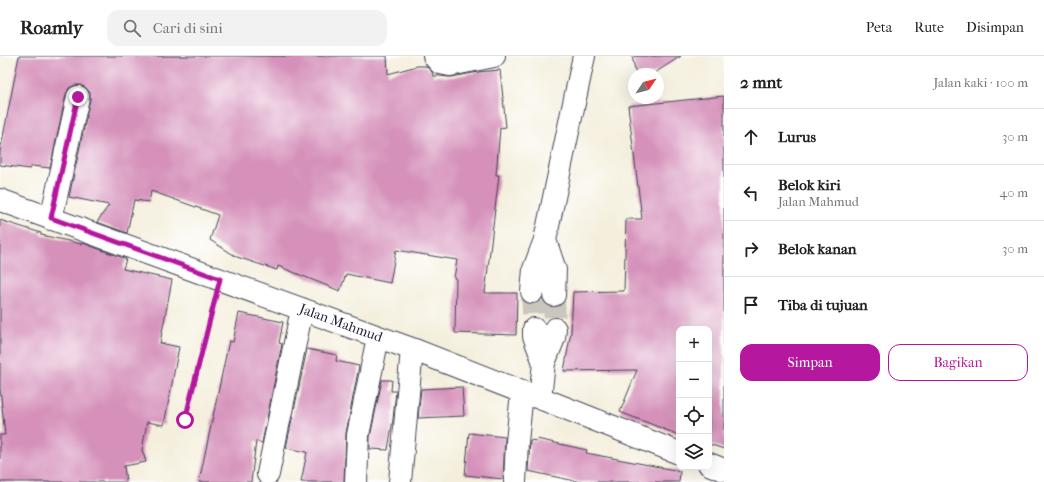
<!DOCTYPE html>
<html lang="id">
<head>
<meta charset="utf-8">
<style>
	:root { --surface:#fff; --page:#f2f2f2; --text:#202124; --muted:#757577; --line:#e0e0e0; --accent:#b5179e }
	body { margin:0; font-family:"IM FELL French Canon",serif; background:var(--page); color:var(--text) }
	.controls { position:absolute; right:12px; bottom:12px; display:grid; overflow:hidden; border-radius:8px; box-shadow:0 4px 16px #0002 }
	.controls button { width:36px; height:36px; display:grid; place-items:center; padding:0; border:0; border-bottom:1px solid var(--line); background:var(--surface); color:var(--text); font:20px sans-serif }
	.compass { position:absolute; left:628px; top:12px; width:36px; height:36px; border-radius:50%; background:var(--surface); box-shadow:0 4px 16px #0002; rotate:55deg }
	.stop { position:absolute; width:12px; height:12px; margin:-9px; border:3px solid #b5179e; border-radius:50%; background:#fff }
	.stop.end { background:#b5179e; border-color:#fff; box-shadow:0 1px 4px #0008 }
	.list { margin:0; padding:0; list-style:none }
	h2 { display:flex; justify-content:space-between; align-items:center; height:52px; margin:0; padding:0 16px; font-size:17px }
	h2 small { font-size:13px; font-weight:400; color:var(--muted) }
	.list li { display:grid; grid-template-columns:26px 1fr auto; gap:12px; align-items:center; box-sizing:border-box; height:56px; padding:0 16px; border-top:1px solid var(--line) }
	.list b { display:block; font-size:15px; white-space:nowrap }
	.list p { margin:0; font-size:13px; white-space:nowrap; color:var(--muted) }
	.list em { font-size:13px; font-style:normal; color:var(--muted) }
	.actions { display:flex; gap:8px; padding:12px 16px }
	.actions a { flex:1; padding:9px 0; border:1px solid var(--accent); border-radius:12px; text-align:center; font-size:14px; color:var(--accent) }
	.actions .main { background:var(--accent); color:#fff }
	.icon { flex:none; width:22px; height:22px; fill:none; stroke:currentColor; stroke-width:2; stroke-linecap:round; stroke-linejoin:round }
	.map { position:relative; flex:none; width:724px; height:426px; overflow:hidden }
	header { display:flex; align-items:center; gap:24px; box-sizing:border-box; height:56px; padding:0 20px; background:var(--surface); border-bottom:1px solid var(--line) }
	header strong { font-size:19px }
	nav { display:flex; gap:22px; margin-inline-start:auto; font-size:14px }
	.search { width:280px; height:36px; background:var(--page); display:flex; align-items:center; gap:10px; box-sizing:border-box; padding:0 14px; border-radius:12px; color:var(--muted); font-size:15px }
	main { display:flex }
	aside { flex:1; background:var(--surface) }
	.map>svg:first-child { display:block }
	.building { fill:#d591ba }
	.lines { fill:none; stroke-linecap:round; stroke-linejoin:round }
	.minor-tunnel { stroke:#cac6bd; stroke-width:22; stroke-dasharray:22 11; stroke-linecap:butt }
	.minor-casing { stroke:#424153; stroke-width:24 }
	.path { stroke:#424153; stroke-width:2.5; stroke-dasharray:3 3; stroke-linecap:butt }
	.minor { stroke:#fff; stroke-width:22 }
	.route { stroke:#b5179e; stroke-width:5 }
	.labels { text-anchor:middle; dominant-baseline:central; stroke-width:3; stroke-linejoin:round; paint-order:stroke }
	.street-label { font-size:14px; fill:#22223b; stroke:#fff }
</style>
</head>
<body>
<header>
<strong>Roamly</strong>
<div class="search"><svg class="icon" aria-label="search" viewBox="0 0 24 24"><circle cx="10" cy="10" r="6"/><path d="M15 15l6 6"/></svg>Cari di sini</div>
<nav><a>Peta</a><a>Rute</a><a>Disimpan</a></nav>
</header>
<main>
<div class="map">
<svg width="724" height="426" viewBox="0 0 724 426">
	<rect width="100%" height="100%" fill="#fff"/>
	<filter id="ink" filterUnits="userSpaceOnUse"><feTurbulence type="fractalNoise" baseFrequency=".025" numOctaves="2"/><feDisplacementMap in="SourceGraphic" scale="8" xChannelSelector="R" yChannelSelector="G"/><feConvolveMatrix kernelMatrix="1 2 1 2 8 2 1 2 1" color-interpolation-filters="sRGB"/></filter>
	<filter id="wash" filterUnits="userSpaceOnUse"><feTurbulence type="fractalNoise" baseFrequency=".012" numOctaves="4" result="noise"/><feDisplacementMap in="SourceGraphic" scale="16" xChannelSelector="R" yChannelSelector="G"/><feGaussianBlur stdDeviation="0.9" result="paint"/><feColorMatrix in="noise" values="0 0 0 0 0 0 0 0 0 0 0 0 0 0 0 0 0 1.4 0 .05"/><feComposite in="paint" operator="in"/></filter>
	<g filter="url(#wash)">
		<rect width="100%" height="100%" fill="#f4efdd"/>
		<g id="blocks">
			<path class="building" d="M19,0H387L388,18L417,10H426L432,16L433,20H440L448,21H452L478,16L500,14L506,71L500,72L496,119H499L485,237H517L516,279L455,277L456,222H454L457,204L396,194L390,227L346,218L340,235L278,210L277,214L237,201L210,184L218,159L151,135L149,146L134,144L127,177L97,166L109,149L69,141L90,44V37L86,32L80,29H75L69,32L66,38L50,112L32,110L30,113L0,109V96Z
				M632,0H681L653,18H636Z
				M724,40V393L709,388V273H679V379L620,356L637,314L564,315L571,276L573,236L624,235L626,163H642L628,50Z
				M0,164L41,177V179L82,188L83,187L126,203L123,213L172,224L160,287L179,291L164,369L147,366L142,394L146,406L124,410L126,426H0V379H5L0,332Z
				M239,257L283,266L279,287L282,288L262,387L256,385L251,426H199L229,285L233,286Z
				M307,293L337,299L336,305L359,310L346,377L344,426H301L307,396L286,392Z
				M382,324H392L391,335H396L393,363L388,394L370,393V381Z
				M462,331L464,360L418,362L421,333Z
				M469,377L505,381L503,423L465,419Z
				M537,383L587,394L586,397L680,415L679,426H580L528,415L530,384L536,385Z"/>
		</g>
	</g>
	<g filter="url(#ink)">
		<use href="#blocks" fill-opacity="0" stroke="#424153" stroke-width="1"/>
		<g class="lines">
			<path class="minor-tunnel" d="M532,236L534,273
				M554,239L555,273"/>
			<g class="minor-casing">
				<path id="minor" d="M434,0L440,7L450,9L494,0
					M0,144L412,293L522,336L540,342L679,397
					M51,163L78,41
					M545,184L555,214L554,239
					M532,236L534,213L545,184L584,0
					M534,273V280L544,307L540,342
					M544,307L554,282L555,273
					M709,408L724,414
					M268,418L302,253
					M356,426L358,379L378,281
					M400,426L412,293
					M515,426L517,386L522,336"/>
			</g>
			<path class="path" d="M185,365L213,249"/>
			<use href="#minor" class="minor"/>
		</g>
	</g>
	<g class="lines" filter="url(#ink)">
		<path class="route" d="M78,41L51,162L220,223L185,364"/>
	</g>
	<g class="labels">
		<g class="street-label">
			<text transform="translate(341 267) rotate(20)">Jalan Mahmud</text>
		</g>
	</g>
</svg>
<div class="controls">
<button>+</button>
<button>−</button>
<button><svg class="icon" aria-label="locate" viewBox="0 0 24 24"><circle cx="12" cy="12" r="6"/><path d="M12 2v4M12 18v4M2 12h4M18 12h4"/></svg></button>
<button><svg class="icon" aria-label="layers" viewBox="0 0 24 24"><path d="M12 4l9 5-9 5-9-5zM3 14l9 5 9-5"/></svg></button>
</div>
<svg class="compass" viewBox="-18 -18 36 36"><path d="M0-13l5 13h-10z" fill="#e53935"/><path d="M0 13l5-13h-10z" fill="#757577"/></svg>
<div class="stop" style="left:185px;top:364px"></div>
<div class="stop end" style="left:78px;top:41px"></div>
</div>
<aside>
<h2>2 mnt<small>Jalan kaki · 100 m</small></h2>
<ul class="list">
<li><svg class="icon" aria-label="ahead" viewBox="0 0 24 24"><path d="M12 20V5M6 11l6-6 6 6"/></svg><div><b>Lurus</b></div><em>30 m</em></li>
<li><svg class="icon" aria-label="left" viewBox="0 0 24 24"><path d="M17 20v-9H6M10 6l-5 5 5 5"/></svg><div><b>Belok kiri</b><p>Jalan Mahmud</p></div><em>40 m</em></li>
<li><svg class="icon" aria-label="right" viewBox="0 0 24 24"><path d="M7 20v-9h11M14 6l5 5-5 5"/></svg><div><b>Belok kanan</b></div><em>30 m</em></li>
<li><svg class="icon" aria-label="arrive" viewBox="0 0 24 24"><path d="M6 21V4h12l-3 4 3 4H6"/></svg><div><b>Tiba di tujuan</b></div></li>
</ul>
<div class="actions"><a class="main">Simpan</a><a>Bagikan</a></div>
</aside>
</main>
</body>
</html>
